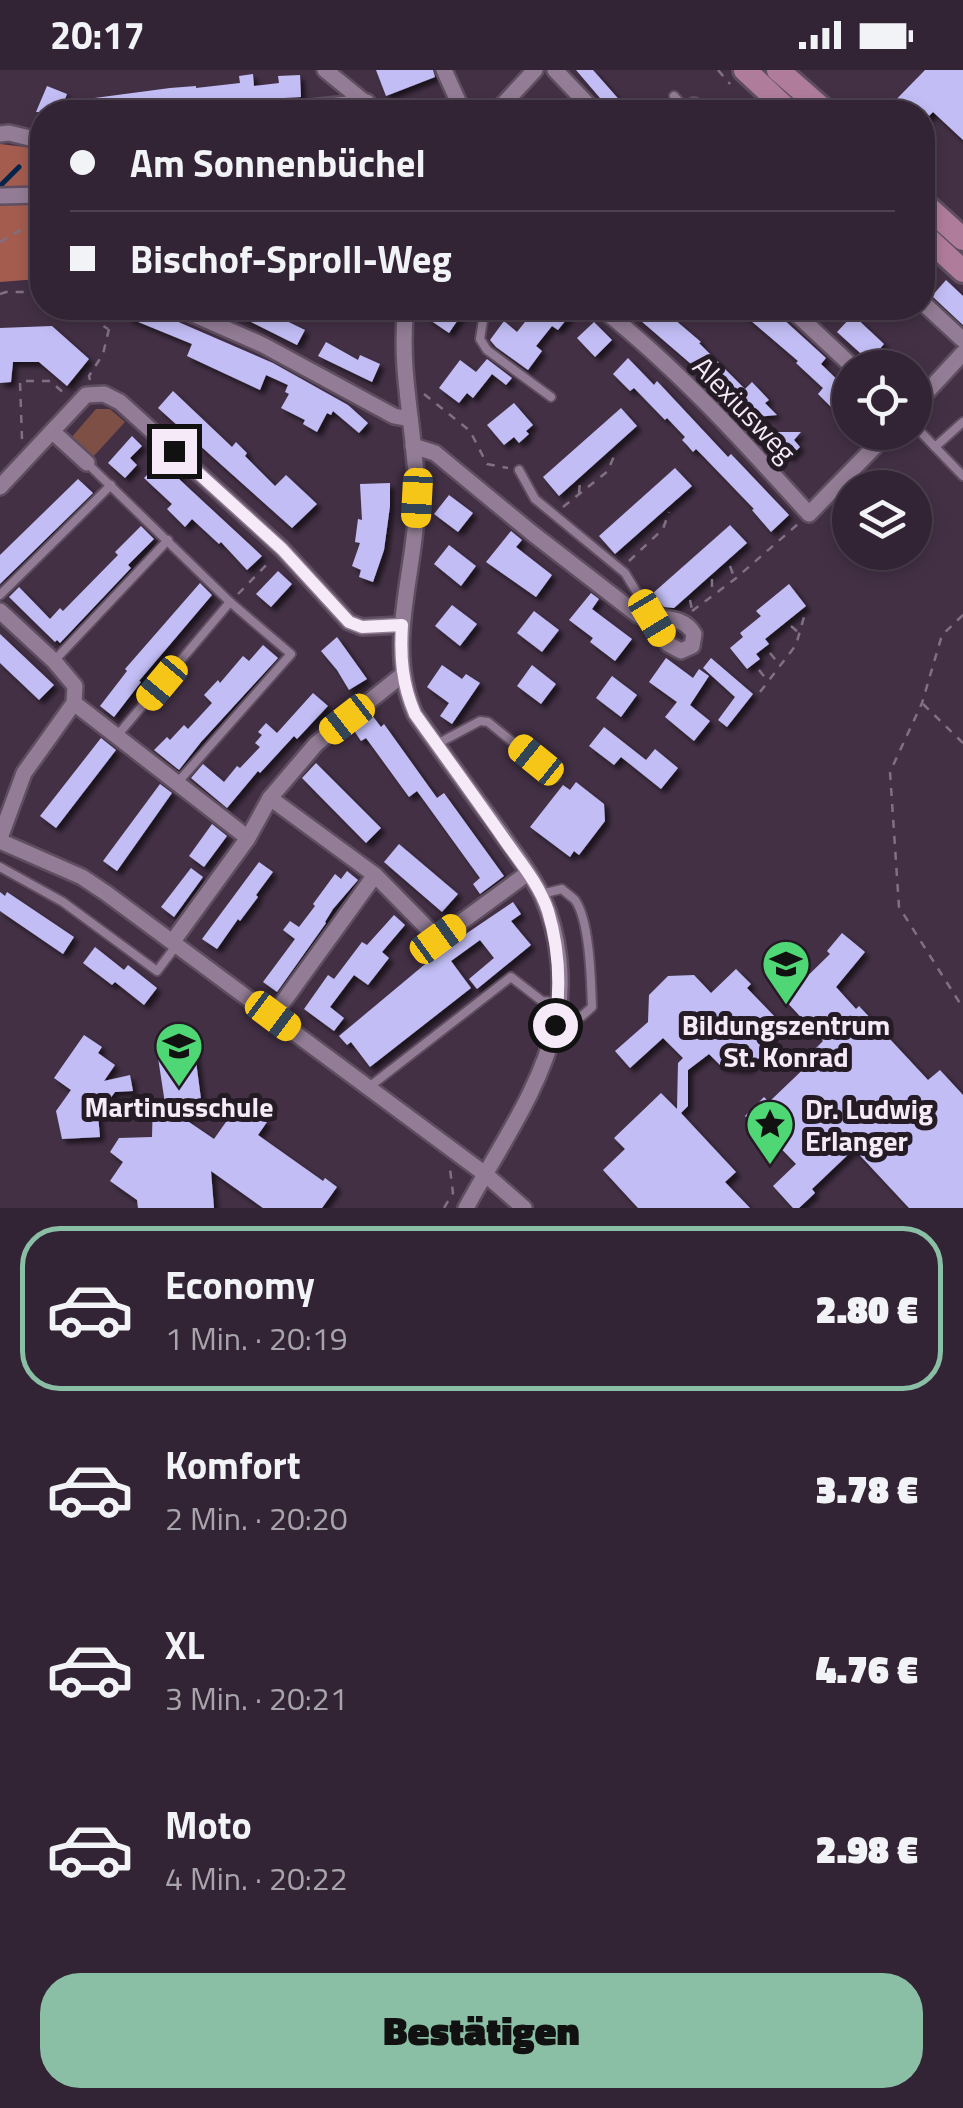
<!DOCTYPE html>
<html lang="de">
<meta charset="utf-8">
<style>
:root{--surface:#322434;--page:#3d3040;--text:#f1f3f6;--muted:#a8a4ac;--line:#4d414f;--accent:#8abfa5}
body{margin:0;font-family:"Titillium Web",sans-serif;background:var(--page);color:var(--text);height:100vh;display:flex;flex-direction:column;font-size:38px;white-space:nowrap}
*{box-sizing:border-box;margin:0}
p{font-size:32px;color:var(--muted)}
.icon{flex:none;width:55px;height:55px;fill:none;stroke:currentColor;stroke-width:2;stroke-linecap:round;stroke-linejoin:round}
.map{position:relative;height:1138px;overflow:hidden}
.drawer{display:flex;flex-direction:column;background:var(--surface);flex:1}
.drawer>*{flex:none}
.hud{position:absolute;left:30px;top:30px;width:905px;height:220px;border-radius:40px;box-shadow:0 5px 15px #0003,0 0 0 2px var(--line);display:grid;align-content:center;height:220px;padding:0 40px;background:var(--surface)}
.controls{position:absolute;left:832px;top:280px;display:grid;gap:20px}
.controls a{display:grid;place-items:center;width:100px;height:100px;border-radius:50%;background:var(--surface);box-shadow:0 5px 15px #0003,0 0 0 2px var(--line);font-size:50px}
.end{position:absolute;width:45px;height:45px;margin:-22px;border:12px solid #f6eaf8;background:#111;box-shadow:0 0 0 5px #111}
.from{border-radius:50%}
.car{position:absolute;width:30px;height:60px;margin:-30px -15px;border-radius:12px;box-shadow:0 0 8px 2px #0007;background:linear-gradient(#f5c518 24%,#345 0 40%,#f5c518 0 76%,#345 0 86%,#f5c518 0)}
.hud b{display:flex;align-items:center;gap:35px;height:95px;font-size:38px}
.hud b+b{border-top:2px solid var(--line)}
.hud i{width:25px;height:25px;background:var(--text)}
ul{padding:18px 0 0;list-style:none}
li{display:flex;align-items:center;gap:30px;height:165px;margin:0 20px 15px;padding:0 20px;border:5px solid transparent;border-radius:40px}
li div{flex:1}
li b{display:block;font-size:38px}
li em{font-style:normal;font-weight:800}
li.current{border-color:var(--accent)}
li>.icon{width:90px;height:90px;stroke-width:1.5}
.action{display:flex;gap:20px;margin-top:auto;padding:20px 40px}
.action a{flex:1;height:115px;border-radius:40px;background:var(--accent);color:#111;font-size:40px;font-weight:800;line-height:115px;text-align:center}
.status{display:flex;justify-content:space-between;align-items:center;height:70px;padding:0 50px;background:var(--surface);direction:ltr}
.status svg{height:28px;fill:currentColor}
.map>svg:first-child{display:block}
.green{fill:#7e4f45}
.forest{fill:#a45c4f}
.lines{fill:none;stroke-linecap:round;stroke-linejoin:round}
.stream{stroke:#032549;stroke-width:5}
.building{fill:#c2bef5;filter:url(#shadow)}
.lane-casing{stroke:#5e4e60;stroke-width:12}
.street-casing{stroke:#5e4e60;stroke-width:20}
.secondary-casing{stroke:#5e4e60;stroke-width:28}
.path{stroke:#817083;stroke-width:2.5;stroke-dasharray:8 8;stroke-linecap:butt}
.lane{stroke:#937d96;stroke-width:8}
.street{stroke:#937d96;stroke-width:15}
.secondary{stroke:#b07c9c;stroke-width:22}
.route{stroke:#f6eaf8;stroke-width:12}
.labels{text-anchor:middle;dominant-baseline:central;stroke-width:10;stroke-linejoin:round;paint-order:stroke}
.street-label{font-size:28px;fill:#f6eaf8;stroke:#241b25}
.poi-label{font-size:28px;font-weight:bold;fill:#f6eaf8;stroke:#241b25}
</style>
<div class="status"><b>20:17</b><svg viewBox="0 0 49 12"><path d="M0 12V9h3v3zM5 12V6h3v6zM10 12V3h3v9zM15 12V0h3v12zM26 1h20v11H26zM47 4h2v5h-2z"/></svg></div>
<div class="map">
<svg width="963" height="1138" viewBox="0 0 963 1138">
<defs>
<filter id="shadow"><feDropShadow dx="4.5" dy="4.5" stdDeviation="2.5" flood-color="#0009"/></filter>
</defs>
<rect width="100%" height="100%" fill="#433045"/>
<polygon class="green" points="96,339 110,339 125,352 92,388 70,369"/>
<polygon class="forest" points="0,74 42,79 42,207 38,209 0,212"/>
<g class="lines">
<polyline class="stream" points="0,116 19,97"/>
</g>
<g class="building">
<polygon points="376,0 433,0 435,7 386,26"/>
<polygon points="576,0 593,0 630,42 612,42"/>
<polygon points="925,0 963,0 963,70 933,42 922,53 922,42 884,42"/>
<polygon points="253,4 254,16 279,13 278,6 300,5 301,27 265,29 266,33 207,38 152,42 89,42 87,29 170,18 196,16 196,18 240,13 239,6"/>
<polygon points="47,16 67,24 60,42 36,42"/>
<polygon points="946,210 963,226 963,255 932,226"/>
<polygon points="131,238 146,238 273,293 348,335 368,353 359,363 333,341 331,345 327,343 317,362 303,354 305,350 281,338 289,324 285,322 288,315 266,305 260,320 187,286 192,274 126,247"/>
<polygon points="223,238 260,238 305,260 297,275"/>
<polygon points="434,238 466,238 449,263 427,248"/>
<polygon points="536,238 561,238 570,245 558,260 552,256 536,276 542,281 528,300 496,277 490,270 504,251 517,262"/>
<polygon points="626,238 661,238 701,272 699,273 745,319 752,312 769,330 765,333 777,345 744,348 718,320 716,322 696,302 698,300"/>
<polygon points="736,238 771,238 826,288 821,294 850,322 834,340 818,324 823,318 796,293 798,291"/>
<polygon points="853,245 884,274 869,291 837,262"/>
<polygon points="594,252 612,270 595,287 577,268"/>
<polygon points="52,256 89,289 67,316 39,292 13,292 11,312 0,313 0,258"/>
<polygon points="326,272 358,290 360,285 380,294 372,312 318,286"/>
<polygon points="628,288 654,315 657,311 728,387 731,384 789,445 771,462 752,440 754,439 703,386 696,379 693,382 687,375 682,370 685,367 667,348 665,350 634,318 630,321 613,304"/>
<polygon points="487,289 512,308 506,315 492,304 473,328 467,323 459,333 439,318 460,290 476,302"/>
<polygon points="173,321 232,377 236,372 247,383 245,386 275,416 286,405 317,434 292,458 158,338"/>
<polygon points="514,333 533,355 526,361 529,364 519,373 514,367 504,375 487,355"/>
<polygon points="621,338 637,356 559,426 543,407"/>
<polygon points="763,362 801,362 794,370 800,377 789,388"/>
<polygon points="132,366 142,376 130,388 137,395 125,408 108,393"/>
<polygon points="160,392 168,400 171,397 181,406 179,409 262,486 247,500 221,472 219,474 192,449 185,457 167,439 172,434 144,408"/>
<polygon points="675,398 692,416 615,484 599,466"/>
<polygon points="78,409 93,423 0,514 0,485"/>
<polygon points="390,413 390,436 384,480 373,512 359,507 361,500 352,496 360,473 355,472 358,449 362,450 360,414"/>
<polygon points="449,425 473,443 458,462 434,444"/>
<polygon points="730,455 747,473 674,538 664,537 652,524"/>
<polygon points="141,456 154,469 128,495 131,498 60,573 57,570 55,572 9,527 19,517 50,549 60,538 63,541 118,485 115,482"/>
<polygon points="511,461 522,470 516,477 552,505 536,527 486,492"/>
<polygon points="449,475 476,496 461,516 434,494"/>
<polygon points="278,501 292,514 271,537 256,524"/>
<polygon points="200,513 212,525 139,611 141,612 114,647 100,636 127,601 125,599"/>
<polygon points="789,514 806,536 765,569 769,574 756,584 760,589 747,599 730,578 743,567 740,563 761,546 756,541"/>
<polygon points="591,523 599,529 592,539 632,569 615,591 590,572 593,568 569,550"/>
<polygon points="452,535 477,554 460,576 435,556"/>
<polygon points="534,541 559,560 542,582 517,563"/>
<polygon points="0,564 54,615 39,630 0,593"/>
<polygon points="337,567 367,609 349,620 337,600 321,581"/>
<polygon points="263,575 278,588 201,672 179,700 154,680 167,667 170,670 184,655 188,659 212,633 204,625 218,610 220,613 243,586 249,591"/>
<polygon points="666,588 693,608 699,599 709,606 690,635 710,651 694,671 665,647 677,632 649,612"/>
<polygon points="711,588 753,624 727,657 718,650 735,627 703,598"/>
<polygon points="442,595 462,609 466,604 480,613 452,654 440,646 449,633 427,617"/>
<polygon points="532,595 556,614 541,634 517,616"/>
<polygon points="612,606 637,625 621,647 596,628"/>
<polygon points="313,623 328,636 297,669 294,666 260,703 258,701 227,738 191,708 203,694 224,712 237,696 240,698 260,677 255,673 262,665 258,662 266,653 277,663"/>
<polygon points="372,645 381,657 384,654 437,728 444,723 504,806 480,824 473,814 480,808 417,721 409,727 366,668 361,671 353,659"/>
<polygon points="604,657 646,690 655,679 678,698 661,719 621,687 614,695 589,676"/>
<polygon points="101,668 116,680 56,758 40,746"/>
<polygon points="316,693 381,758 366,773 302,708"/>
<polygon points="576,712 604,734 605,751 579,785 574,781 570,787 530,757 563,715 570,720"/>
<polygon points="160,714 172,723 117,801 103,791"/>
<polygon points="212,754 227,766 204,797 189,786"/>
<polygon points="399,774 458,824 442,842 384,792"/>
<polygon points="259,792 273,802 256,825 258,827 240,851 238,849 217,879 202,869"/>
<polygon points="191,798 203,807 174,847 161,837"/>
<polygon points="347,801 358,810 333,839 325,852 326,853 277,922 263,912 295,869 283,860 290,851 299,857 315,836 313,834 335,804 341,809"/>
<polygon points="0,822 5,826 7,822 74,867 63,884 0,841"/>
<polygon points="513,832 521,844 511,851 531,875 477,919 469,909 494,888 480,870 451,891 471,918 370,997 351,972 347,975 339,966 442,880"/>
<polygon points="394,845 405,855 382,882 389,888 368,915 354,905 330,937 344,948 334,961 304,939 328,905 334,909 362,872 367,875"/>
<polygon points="842,863 865,882 836,917 856,939 859,936 928,1010 940,1000 963,1025 963,1138 909,1138 854,1079 812,1119 815,1123 799,1138 793,1138 773,1116 796,1094 767,1064 764,1066 745,1046 764,1027 769,1032 815,988 811,983 823,971 784,929 830,884 827,881"/>
<polygon points="95,877 124,900 128,895 157,918 144,935 115,912 112,915 83,893"/>
<polygon points="736,899 751,914 747,918 775,947 768,953 768,979 748,999 722,997 709,984 688,1000 688,1036 681,1043 736,1102 725,1112 750,1138 638,1138 603,1100 625,1079 614,1068 661,1023 677,1039 678,993 683,988 663,968 630,998 615,981 648,952 649,925 668,906 694,905 711,923"/>
<polygon points="84,965 102,977 98,983 115,995 104,1011 130,1005 133,1021 115,1022 98,1045 100,1067 62,1069 56,1041 71,1020 54,1008"/>
<polygon points="173,968 174,975 194,976 201,1029 186,1050 214,1069 240,1032 267,1052 258,1065 323,1111 325,1108 337,1117 322,1138 263,1138 211,1101 214,1138 138,1138 137,1130 110,1111 123,1092 110,1082 119,1068 152,1067 153,1030 166,1040 157,981 165,969"/>
</g>
<g class="lines">
<g class="lane-casing">
<g id="lane">
<polyline points="674,26 688,42"/>
<polyline points="485,238 480,269 487,280 551,327"/>
<polyline points="915,356 935,377 963,352"/>
<polyline points="935,377 963,406"/>
<polyline points="87,393 230,532 291,584 178,712"/>
<polyline points="519,400 535,429 625,503 650,544"/>
<polyline points="0,525 111,415"/>
<polyline points="54,591 168,470"/>
<polyline points="116,667 230,532"/>
<polyline points="437,674 480,651 488,652 556,707"/>
<polyline points="0,797 63,832 157,901 176,876"/>
<path d="M541 824 562 819C566 823 571 826 575 830 590 851 591 911 592 937L582 946 557 945"/>
<polyline points="369,1017 511,907 542,931 558,932"/>
</g>
</g>
<g class="street-casing">
<g id="street">
<polyline points="325,0 377,42"/>
<polyline points="444,0 463,42"/>
<polyline points="555,0 595,42"/>
<polyline points="272,42 367,32"/>
<polyline points="496,42 535,0"/>
<polyline points="687,42 694,36 701,42"/>
<polyline points="0,64 9,63 42,71"/>
<polyline points="0,126 42,125"/>
<polyline points="922,232 963,270"/>
<polyline points="179,238 263,275 394,346 410,349"/>
<path d="M406 238C398 302 417 366 417 431 416 503 384 575 415 644 443 684 472 723 500 762 514 783 531 803 542 826 559 863 565 913 556 953 541 1019 498 1079 466 1138"/>
<polyline points="502,238 506,240 516,238"/>
<path d="M601 238C678 299 743 371 809 444L889 362"/>
<polyline points="790,238 854,298"/>
<polyline points="915,335 963,283"/>
<polyline points="53,362 87,393"/>
<path d="M413 376 435 383 532 463 638 545 652 547 668 574 681 581 692 576 694 564C685 548 669 549 652 547"/>
<polyline points="0,417 86,325 104,324 120,332 282,479 349,552 362,557 402,555"/>
<polyline points="0,541 54,591 75,616 74,633 24,703 0,768"/>
<polyline points="74,633 248,768"/>
<polyline points="270,728 375,805 438,869 528,803"/>
<polyline points="0,771 82,807 106,823 485,1104 524,1138"/>
<polyline points="173,871 248,768 270,728 316,674 402,605"/>
<polyline points="273,946 375,805"/>
</g>
</g>
<g class="secondary-casing">
<g id="secondary">
<polyline points="745,0 790,42"/>
<polyline points="778,0 826,42"/>
<polyline points="922,132 963,169"/>
<polyline points="922,163 963,201"/>
</g>
</g>
<g class="path">
<polyline points="718,0 730,14"/>
<polyline points="747,29 760,42"/>
<polyline points="0,172 36,151 42,141"/>
<polyline points="0,224 6,222 42,222"/>
<polyline points="77,238 108,259"/>
<polyline points="90,310 89,306 103,284 114,238"/>
<polyline points="424,324 470,361 487,394 508,398"/>
<polyline points="22,369 20,311 50,311 65,324"/>
<polyline points="579,423 580,412"/>
<polyline points="563,437 608,401 616,381"/>
<polyline points="629,491 663,459 669,442"/>
<polyline points="730,496 734,507"/>
<polyline points="712,509 712,524"/>
<polyline points="238,524 271,490"/>
<polyline points="690,530 692,540"/>
<polyline points="692,541 735,509 798,454"/>
<polyline points="963,545 942,565 922,633 890,702 899,837 963,938"/>
<polyline points="791,556 798,562"/>
<polyline points="770,583 779,594"/>
<polyline points="759,600 767,610"/>
<polyline points="760,622 796,575 806,540"/>
<polyline points="923,634 963,673"/>
<polyline points="444,1138 453,1123 450,1099"/>
</g>
<use href="#lane" class="lane"/>
<use href="#street" class="street"/>
<use href="#secondary" class="secondary"/>
</g>
<g class="lines">
<path class="route" d="M174 381 282 479 349 552 362 557 402 555C400 587 402 614 415 644 445 686 475 727 504 769 520 792 539 814 548 841 559 878 561 916 555 955"/>
</g>
<defs>
<g id="school-pin" transform="scale(2.5)"><path d="M0 17L-7.5 6A9.5 9.5 0 1 1 7.5 6Z" fill="#4fd675" stroke="#241b25"/><path d="M0-5L7-2L0 1L-7-2ZM-4 1L0 2.5L4 1V4Q0 6-4 4Z" fill="#111"/></g>
<g id="sight-pin" transform="scale(2.5)"><path d="M0 17L-7.5 6A9.5 9.5 0 1 1 7.5 6Z" fill="#4fd675" stroke="#241b25"/><path d="M0-6L1.8-2.2L6-1.7L2.9 1.2L3.7 5.4L0 3.3L-3.7 5.4L-2.9 1.2L-6-1.7L-1.8-2.2Z" fill="#111"/></g>
</defs>
<g fill-rule="evenodd">
<use href="#school-pin" x="786" y="894"/>
<use href="#school-pin" x="179" y="976"/>
<use href="#sight-pin" x="770" y="1054"/>
</g>
<g class="labels">
<g class="street-label">
<text transform="translate(745 339) rotate(46)">Alexiusweg</text>
</g>
<g class="poi-label">
<text x="786" y="954">Bildungszentrum<tspan x="786" dy="32">St. Konrad</tspan></text>
<text x="179" y="1036">Martinusschule</text>
<text x="805" y="1038" text-anchor="start">Dr. Ludwig<tspan x="805" dy="32">Erlanger</tspan></text>
</g>
</g>
</svg>
<div class="controls">
<a><svg class="icon" aria-label="locate" viewBox="0 0 24 24"><circle cx="12" cy="12" r="6"/><path d="M12 2v4M12 18v4M2 12h4M18 12h4"/></svg></a>
<a><svg class="icon" aria-label="layers" viewBox="0 0 24 24"><path d="M12 4l9 5-9 5-9-5zM3 14l9 5 9-5"/></svg></a>
</div>
<i class="end from" style="left:555px;top:955px"></i>
<i class="end" style="left:174px;top:381px"></i>
<i class="car" style="left:417px;top:428px;rotate:183deg"></i>
<i class="car" style="left:652px;top:548px;rotate:149deg"></i>
<i class="car" style="left:162px;top:613px;rotate:220deg"></i>
<i class="car" style="left:347px;top:649px;rotate:232deg"></i>
<i class="car" style="left:536px;top:690px;rotate:309deg"></i>
<i class="car" style="left:438px;top:869px;rotate:54deg"></i>
<i class="car" style="left:273px;top:946px;rotate:127deg"></i>
<div class="hud">
<b><i class="from"></i>Am Sonnenbüchel</b>
<b><i></i>Bischof-Sproll-Weg</b>
</div>
</div>
<section class="drawer">
<ul>
<li class="current"><svg class="icon" aria-label="car" viewBox="0 0 24 24"><path d="M5 17H2v-5l4-1 3-4h7l3 4 3 1v5h-3M9 17h6M6 11h13"/><circle cx="7" cy="17" r="2"/><circle cx="17" cy="17" r="2"/></svg><div><b>Economy</b><p>1 Min. · 20:19</p></div><em>2.80 €</em></li>
<li><svg class="icon" aria-label="car" viewBox="0 0 24 24"><path d="M5 17H2v-5l4-1 3-4h7l3 4 3 1v5h-3M9 17h6M6 11h13"/><circle cx="7" cy="17" r="2"/><circle cx="17" cy="17" r="2"/></svg><div><b>Komfort</b><p>2 Min. · 20:20</p></div><em>3.78 €</em></li>
<li><svg class="icon" aria-label="car" viewBox="0 0 24 24"><path d="M5 17H2v-5l4-1 3-4h7l3 4 3 1v5h-3M9 17h6M6 11h13"/><circle cx="7" cy="17" r="2"/><circle cx="17" cy="17" r="2"/></svg><div><b>XL</b><p>3 Min. · 20:21</p></div><em>4.76 €</em></li>
<li><svg class="icon" aria-label="car" viewBox="0 0 24 24"><path d="M5 17H2v-5l4-1 3-4h7l3 4 3 1v5h-3M9 17h6M6 11h13"/><circle cx="7" cy="17" r="2"/><circle cx="17" cy="17" r="2"/></svg><div><b>Moto</b><p>4 Min. · 20:22</p></div><em>2.98 €</em></li>
</ul>
<div class="action"><a>Bestätigen</a></div>
</section>
